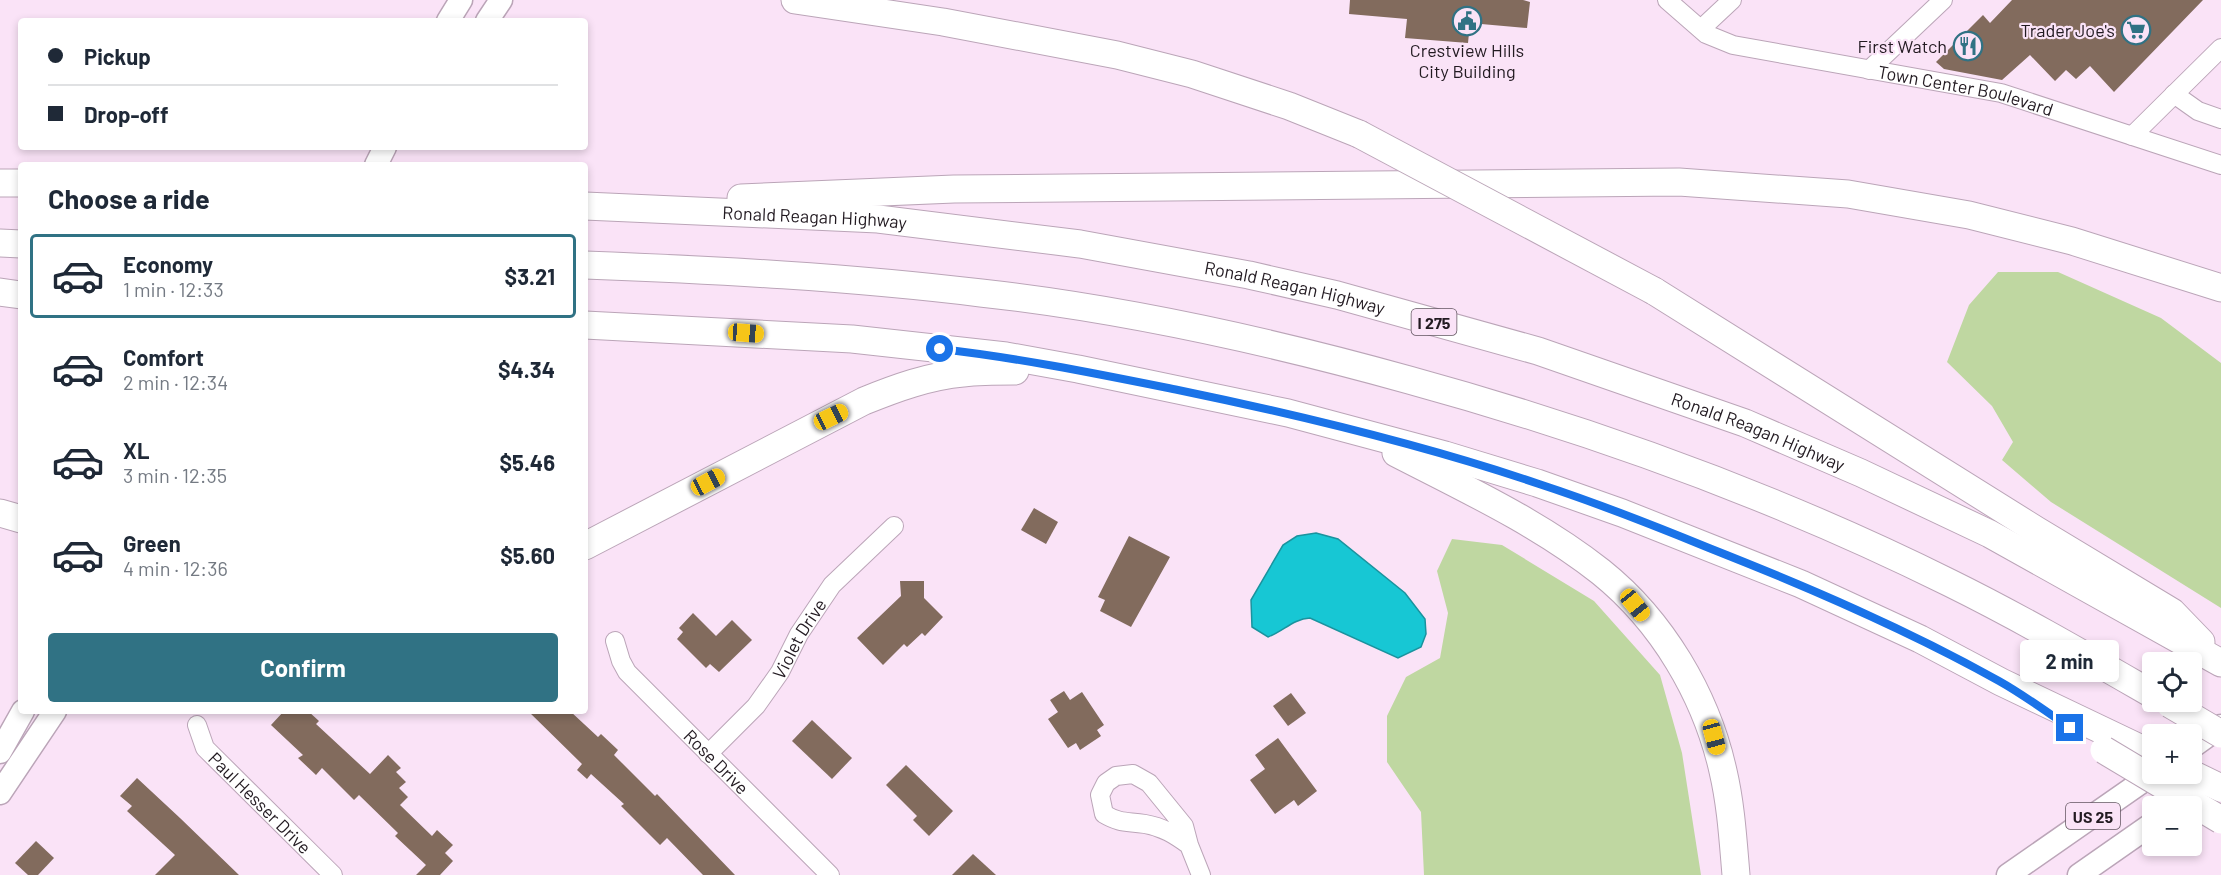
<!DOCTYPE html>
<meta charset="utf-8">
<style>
:root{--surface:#fff;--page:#f2f2f3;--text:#1f2937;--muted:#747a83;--line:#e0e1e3;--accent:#307284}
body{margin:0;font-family:Barlow,sans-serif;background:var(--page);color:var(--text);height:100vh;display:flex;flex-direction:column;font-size:22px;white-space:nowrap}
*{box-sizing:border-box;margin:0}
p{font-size:20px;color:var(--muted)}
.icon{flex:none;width:33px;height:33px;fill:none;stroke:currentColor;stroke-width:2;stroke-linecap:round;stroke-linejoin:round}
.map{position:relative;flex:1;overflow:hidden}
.details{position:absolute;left:18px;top:162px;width:570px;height:552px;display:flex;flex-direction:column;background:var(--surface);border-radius:6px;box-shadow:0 3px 9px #0003}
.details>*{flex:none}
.guide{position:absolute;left:18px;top:18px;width:570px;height:132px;border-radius:6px;box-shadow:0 3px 9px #0003;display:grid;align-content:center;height:132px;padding:0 30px;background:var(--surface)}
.tools{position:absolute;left:2142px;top:652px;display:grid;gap:12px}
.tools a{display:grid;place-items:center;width:60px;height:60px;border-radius:6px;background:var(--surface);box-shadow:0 3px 9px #0003;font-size:30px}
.end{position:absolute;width:27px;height:27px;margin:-14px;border:8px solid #1a73e8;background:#fff;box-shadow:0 0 0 3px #fff}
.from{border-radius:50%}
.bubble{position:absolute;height:42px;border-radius:6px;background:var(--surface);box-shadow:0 3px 9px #0003;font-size:20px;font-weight:700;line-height:42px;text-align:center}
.car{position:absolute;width:18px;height:36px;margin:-18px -9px;border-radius:8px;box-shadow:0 0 4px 2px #0007;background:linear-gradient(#f5c518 24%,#345 0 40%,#f5c518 0 76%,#345 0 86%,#f5c518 0)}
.guide b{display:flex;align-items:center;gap:21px;height:57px;font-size:22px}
.guide b+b{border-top:2px solid var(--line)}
.guide i{width:15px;height:15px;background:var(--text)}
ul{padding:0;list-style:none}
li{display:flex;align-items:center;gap:18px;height:84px;margin:0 12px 9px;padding:0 18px;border:3px solid transparent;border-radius:6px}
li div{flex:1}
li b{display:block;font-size:22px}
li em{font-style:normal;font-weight:700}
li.active{border-color:var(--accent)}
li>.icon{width:54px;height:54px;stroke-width:1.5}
h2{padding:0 30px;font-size:27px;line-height:72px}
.button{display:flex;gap:12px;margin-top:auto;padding:12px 30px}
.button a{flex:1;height:69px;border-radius:6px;background:var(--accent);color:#fff;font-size:24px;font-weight:700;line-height:69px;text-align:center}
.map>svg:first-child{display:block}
.green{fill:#bfd7a1}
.water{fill:#17c7d4;stroke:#1a939e;stroke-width:1.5}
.building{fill:#826b5d}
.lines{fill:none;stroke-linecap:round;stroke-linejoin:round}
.minor-casing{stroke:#bba5b8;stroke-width:20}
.major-casing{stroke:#bba5b8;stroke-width:25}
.highway-casing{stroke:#bba5b8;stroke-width:29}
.minor{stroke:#fff;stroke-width:18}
.major{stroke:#fff;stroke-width:22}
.highway{stroke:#fff;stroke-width:27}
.highway-bridge-casing{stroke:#bba5b8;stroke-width:29;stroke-linecap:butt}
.highway-bridge{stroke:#fff;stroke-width:27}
.route{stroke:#1a73e8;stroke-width:8}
.labels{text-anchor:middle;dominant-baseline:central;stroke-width:4.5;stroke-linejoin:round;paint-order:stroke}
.shield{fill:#fae3f7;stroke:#635661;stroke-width:1.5}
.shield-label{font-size:16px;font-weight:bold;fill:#221a21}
.poi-label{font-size:18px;fill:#221a21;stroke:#fae3f7;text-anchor:end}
.street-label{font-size:18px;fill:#221a21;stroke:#fae3f7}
</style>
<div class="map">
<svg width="2221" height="875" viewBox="0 0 2221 875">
<rect width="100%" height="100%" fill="#fae3f7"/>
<g class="green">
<polygon points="1998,272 2058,272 2161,318 2221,363 2221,608 2051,502 2002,460 2013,442 1992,406 1947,362 1969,305"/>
<polygon points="1452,539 1502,545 1594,601 1660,675 1682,753 1701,875 1424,875 1421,812 1387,762 1387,716 1406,677 1440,658 1448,613 1437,571"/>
</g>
<path class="water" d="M1316 533 1338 539 1405 593 1425 619 1426 634 1421 647 1398 658 1310 618C1293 619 1284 631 1268 637L1252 627 1251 600 1283 545 1297 536Z"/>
<g class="building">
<polygon points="1350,0 1523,0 1530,2 1527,28 1470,23 1468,43 1405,38 1407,19 1349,14"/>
<polygon points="2012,0 2203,0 2114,92 2090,66 2076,79 2066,70 2055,81 2030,55 2002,80 1944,69 1936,62 1983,15 1990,23"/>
<polygon points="1034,508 1058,522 1046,544 1021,530"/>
<polygon points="1129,536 1170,557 1131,627 1100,611 1105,600 1098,597"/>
<polygon points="900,581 924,581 924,598 943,617 925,636 922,633 907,647 904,644 883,665 857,638 901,596"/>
<polygon points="693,613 716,636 732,620 752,640 719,672 710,664 706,668 677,639 683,632 679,628"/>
<polygon points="1064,691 1070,700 1082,692 1104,725 1097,730 1101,736 1080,750 1076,743 1068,748 1048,719 1058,712 1050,700"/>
<polygon points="1291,693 1306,713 1288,726 1273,706"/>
<polygon points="284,711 308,711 319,721 316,724 370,774 388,755 401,768 396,772 406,782 399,788 408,797 400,805 432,836 437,830 453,845 445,853 453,861 440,875 416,875 426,865 395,836 398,833 359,795 354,800 322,768 316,775 298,758 303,755 271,725"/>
<polygon points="528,711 570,711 598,737 601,734 618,750 614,755 655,796 657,794 735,875 703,875 667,838 660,845 621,806 624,804 591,774 587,779 577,770 582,764"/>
<polygon points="812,720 852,758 832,779 792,741"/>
<polygon points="1278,738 1317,791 1298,806 1294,800 1275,814 1250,780 1265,769 1255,755"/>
<polygon points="906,765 953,811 929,836 913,820 917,816 886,785"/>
<polygon points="137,778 180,818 239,875 155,875 175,855 127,811 132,806 120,796"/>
<polygon points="36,841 54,858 38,875 28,875 15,863"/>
<polygon points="973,854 996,875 952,875"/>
</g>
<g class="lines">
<g class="minor-casing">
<g id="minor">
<path id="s1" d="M1667 0 1706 34 1733 45 2001 93 2221 165"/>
<polyline points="1701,29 1732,0"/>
<polyline points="1869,70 1943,0"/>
<polyline points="2174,94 2198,111 2221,119"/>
<polyline points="2132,136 2221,48"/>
<path id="s2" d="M615 641 621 661 627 672 830 875"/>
<path id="s3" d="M197 725 205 748 333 875"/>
<path id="s4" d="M708 754 756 706 780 672 799 634 832 585 894 526"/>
<path d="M1189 845C1175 835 1163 827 1145 824 1127 821 1121 824 1104 814L1100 795 1106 783 1116 776 1133 774 1149 783 1184 826 1189 845 1201 875"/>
</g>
</g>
<g class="major-casing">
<g id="major">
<polyline points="448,21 461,0"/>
<polyline points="487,21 501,0"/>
<polyline points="376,165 385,147"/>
<polyline points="2192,747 2221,726"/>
<polyline points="0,752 23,711"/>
<polyline points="0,793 55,711"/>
<polyline points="2008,875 2153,774"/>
<polyline points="2079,875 2152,824"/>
</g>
</g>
<g class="highway-casing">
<g id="highway">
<polyline points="795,0 943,22 1117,55 1192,74 1289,106 1359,134"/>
<polyline points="0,183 21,183"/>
<polyline points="741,198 954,189 1679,182 1848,194 1969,215 2072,241 2221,288"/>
<path id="s5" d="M585 206 878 219 1080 244 1249 275 1337 295 1538 351 1745 423 1861 473 1990 534 2221 663"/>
<polyline points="0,243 21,244"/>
<path d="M585 265C717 270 849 277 981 293 1125 309 1269 341 1409 380 1595 431 1777 497 1950 583 2019 617 2086 656 2152 694"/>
<polyline points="1654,291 2036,530 2172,612 2201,642"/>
<polyline points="0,292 21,295"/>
<polyline points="585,325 852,339 1006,356 1078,369 1288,413 1445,455 1537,483 1622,513 1801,584 1920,639 2001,682 2152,754"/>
<path d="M1396 453C1466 489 1539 523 1601 572 1662 621 1706 695 1723 771 1731 805 1733 840 1736 875"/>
<polyline points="0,513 21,519"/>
<path d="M585 546 864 401C896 388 929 376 963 373 980 371 998 371 1015 371"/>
</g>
</g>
<use href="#minor" class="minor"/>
<use href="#major" class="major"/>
<use href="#highway" class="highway"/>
<g class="highway-bridge-casing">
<g id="highway-bridge">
<polyline points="1359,134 1654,291"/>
<polyline points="2170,704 2221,734"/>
<polyline points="2104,750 2221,820"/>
<polyline points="2192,774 2221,788"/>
</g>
</g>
<use href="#highway-bridge" class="highway-bridge"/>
</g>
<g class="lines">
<path class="route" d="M940 349C1020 358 1098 374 1178 390 1299 415 1421 444 1539 484 1597 503 1653 525 1709 548 1808 587 1906 629 1999 681 2024 695 2047 712 2070 728"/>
</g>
<defs>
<g id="civic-ring" transform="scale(1.5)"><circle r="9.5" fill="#fae3f7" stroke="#307284" stroke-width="1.5"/><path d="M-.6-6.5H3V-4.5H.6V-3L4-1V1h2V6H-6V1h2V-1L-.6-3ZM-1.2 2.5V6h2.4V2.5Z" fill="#307284"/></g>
<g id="supermarket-ring" transform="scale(1.5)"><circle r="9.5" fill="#fae3f7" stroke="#307284" stroke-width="1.5"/><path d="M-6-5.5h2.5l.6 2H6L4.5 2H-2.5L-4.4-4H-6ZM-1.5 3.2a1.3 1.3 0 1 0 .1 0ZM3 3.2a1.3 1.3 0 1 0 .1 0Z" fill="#307284"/></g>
<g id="restaurant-ring" transform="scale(1.5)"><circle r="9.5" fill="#fae3f7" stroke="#307284" stroke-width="1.5"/><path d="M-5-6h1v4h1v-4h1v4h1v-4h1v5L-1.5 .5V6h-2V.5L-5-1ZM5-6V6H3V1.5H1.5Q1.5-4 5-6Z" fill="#307284"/></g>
</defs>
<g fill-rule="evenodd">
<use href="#civic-ring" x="1467" y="21"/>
<use href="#supermarket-ring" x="2136" y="30"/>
<use href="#restaurant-ring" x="1968" y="46"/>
</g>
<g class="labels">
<g class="shield">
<rect x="1411.5" y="309" width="45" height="26" rx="4.5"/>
<rect x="2066" y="803" width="54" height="26" rx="4.5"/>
</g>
<g class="shield-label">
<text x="1434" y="322">I 275</text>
<text x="2093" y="816">US 25</text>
</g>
<g class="poi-label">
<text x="2115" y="30">Trader Joe's</text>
<text x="1947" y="46">First Watch</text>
<text x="1467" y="50" text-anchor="middle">Crestview Hills<tspan x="1467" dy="21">City Building</tspan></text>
</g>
<g class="street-label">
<text stroke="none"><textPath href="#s1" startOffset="318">Town Center Boulevard</textPath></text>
<text stroke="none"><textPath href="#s5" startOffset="230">Ronald Reagan Highway</textPath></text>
<text stroke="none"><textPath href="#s5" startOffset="716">Ronald Reagan Highway</textPath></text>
<text stroke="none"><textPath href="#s5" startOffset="1202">Ronald Reagan Highway</textPath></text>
<text stroke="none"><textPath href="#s4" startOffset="148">Violet Drive</textPath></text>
<text stroke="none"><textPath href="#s2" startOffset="160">Rose Drive</textPath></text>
<text stroke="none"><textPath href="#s3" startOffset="102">Paul Hesser Drive</textPath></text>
</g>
</g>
</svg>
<div class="tools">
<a><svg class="icon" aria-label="locate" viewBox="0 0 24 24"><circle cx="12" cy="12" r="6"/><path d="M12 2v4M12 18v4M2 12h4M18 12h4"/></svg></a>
<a>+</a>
<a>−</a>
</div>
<i class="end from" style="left:940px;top:349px"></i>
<i class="end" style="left:2070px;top:728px"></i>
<div class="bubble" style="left:2020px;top:640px;width:99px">2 min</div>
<i class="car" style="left:746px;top:333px;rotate:94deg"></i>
<i class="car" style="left:831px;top:417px;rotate:64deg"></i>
<i class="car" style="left:708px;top:482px;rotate:62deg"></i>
<i class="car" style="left:1635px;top:605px;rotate:141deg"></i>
<i class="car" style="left:1714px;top:737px;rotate:165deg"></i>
<div class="guide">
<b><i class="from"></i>Pickup</b>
<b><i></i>Drop-off</b>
</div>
<section class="details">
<h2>Choose a ride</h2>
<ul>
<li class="active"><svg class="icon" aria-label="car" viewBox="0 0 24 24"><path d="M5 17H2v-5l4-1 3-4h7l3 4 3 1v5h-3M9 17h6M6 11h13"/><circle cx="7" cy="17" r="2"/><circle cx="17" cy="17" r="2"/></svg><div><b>Economy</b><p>1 min · 12:33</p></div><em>$3.21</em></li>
<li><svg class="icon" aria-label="car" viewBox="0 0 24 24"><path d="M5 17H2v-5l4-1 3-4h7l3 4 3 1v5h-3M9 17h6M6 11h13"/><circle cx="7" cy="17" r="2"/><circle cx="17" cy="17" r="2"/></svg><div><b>Comfort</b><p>2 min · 12:34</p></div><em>$4.34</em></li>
<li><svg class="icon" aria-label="car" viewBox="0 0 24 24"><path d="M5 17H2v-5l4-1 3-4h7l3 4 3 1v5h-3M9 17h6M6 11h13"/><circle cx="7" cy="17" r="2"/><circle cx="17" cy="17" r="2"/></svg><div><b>XL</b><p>3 min · 12:35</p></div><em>$5.46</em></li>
<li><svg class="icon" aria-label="car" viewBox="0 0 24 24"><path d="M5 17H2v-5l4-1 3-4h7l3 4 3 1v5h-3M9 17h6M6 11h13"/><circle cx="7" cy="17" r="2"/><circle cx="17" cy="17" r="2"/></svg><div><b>Green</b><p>4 min · 12:36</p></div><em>$5.60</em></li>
</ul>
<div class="button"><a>Confirm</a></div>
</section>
</div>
